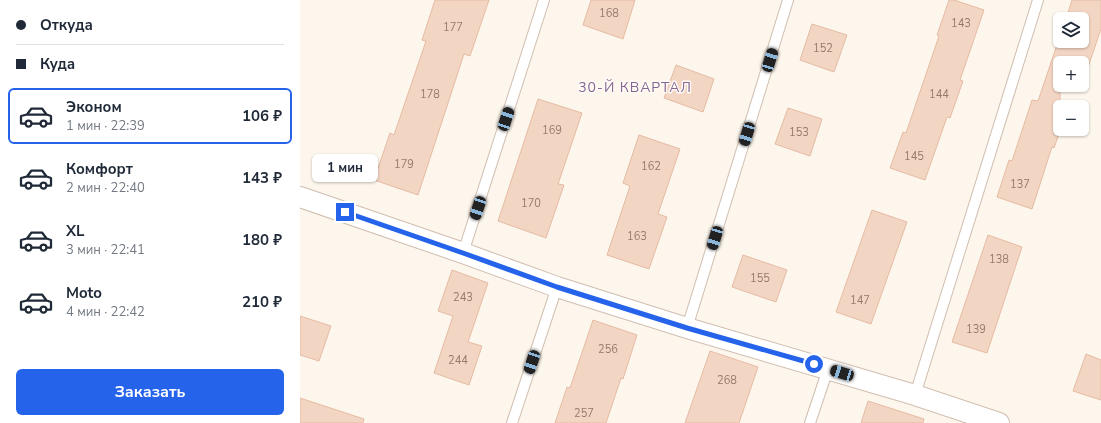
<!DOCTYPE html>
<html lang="ru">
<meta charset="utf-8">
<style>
:root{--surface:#fff;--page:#f6f6f7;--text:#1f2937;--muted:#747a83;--line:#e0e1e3;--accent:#2563eb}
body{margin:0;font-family:"Nunito Sans",sans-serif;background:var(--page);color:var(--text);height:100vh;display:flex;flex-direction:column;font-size:15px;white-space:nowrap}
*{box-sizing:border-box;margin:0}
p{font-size:13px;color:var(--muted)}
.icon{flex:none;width:22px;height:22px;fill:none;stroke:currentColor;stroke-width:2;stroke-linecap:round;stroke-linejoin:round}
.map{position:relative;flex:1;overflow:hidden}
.drawer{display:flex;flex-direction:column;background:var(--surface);width:300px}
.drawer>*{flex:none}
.banner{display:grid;align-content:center;height:88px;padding:0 16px;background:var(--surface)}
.fabs{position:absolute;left:753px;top:12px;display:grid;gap:8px}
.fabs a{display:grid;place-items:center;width:36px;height:36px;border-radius:6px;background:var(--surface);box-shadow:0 1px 3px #0004;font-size:20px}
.end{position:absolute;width:18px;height:18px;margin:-9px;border:5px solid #2563eb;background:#fff;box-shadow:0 0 0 2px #fff}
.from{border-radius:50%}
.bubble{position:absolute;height:28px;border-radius:6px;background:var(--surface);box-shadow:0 1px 3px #0004;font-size:13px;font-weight:700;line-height:28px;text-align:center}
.car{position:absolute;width:12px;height:24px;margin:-12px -6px;border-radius:5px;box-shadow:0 0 3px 1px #0007;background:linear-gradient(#222 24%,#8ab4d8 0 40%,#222 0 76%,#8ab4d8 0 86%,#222 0)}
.banner b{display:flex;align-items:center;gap:14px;height:38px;font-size:15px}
.banner b+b{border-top:1px solid var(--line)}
.banner i{width:10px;height:10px;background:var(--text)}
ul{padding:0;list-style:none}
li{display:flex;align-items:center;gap:12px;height:56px;margin:0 8px 6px;padding:0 8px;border:2px solid transparent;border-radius:6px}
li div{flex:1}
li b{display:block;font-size:15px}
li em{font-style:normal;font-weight:700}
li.active{border-color:var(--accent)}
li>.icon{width:36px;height:36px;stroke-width:1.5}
.button{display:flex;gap:8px;margin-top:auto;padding:8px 16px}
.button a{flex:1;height:46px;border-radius:6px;background:var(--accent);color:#fff;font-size:16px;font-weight:700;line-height:46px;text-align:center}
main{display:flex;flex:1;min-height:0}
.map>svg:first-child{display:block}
.building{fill:#f3d5c3;stroke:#e6bba3}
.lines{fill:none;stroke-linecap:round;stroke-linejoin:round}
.service-casing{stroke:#d1beb0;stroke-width:12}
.minor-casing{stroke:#d1beb0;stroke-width:22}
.service{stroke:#fff;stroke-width:10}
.minor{stroke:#fff;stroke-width:20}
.route{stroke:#2563eb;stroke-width:5}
.labels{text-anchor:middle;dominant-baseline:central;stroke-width:3;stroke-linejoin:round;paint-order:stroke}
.number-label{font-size:11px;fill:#987a6a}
.neighbourhood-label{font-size:14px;letter-spacing:1px;fill:#846695;stroke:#fffaf3}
</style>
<main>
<section class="drawer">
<div class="banner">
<b><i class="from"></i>Откуда</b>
<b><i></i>Куда</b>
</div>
<ul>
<li class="active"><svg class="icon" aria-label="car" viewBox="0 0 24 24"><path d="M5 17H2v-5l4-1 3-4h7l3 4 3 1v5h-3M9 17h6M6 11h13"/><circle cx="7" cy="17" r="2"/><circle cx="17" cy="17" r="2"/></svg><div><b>Эконом</b><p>1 мин · 22:39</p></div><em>106 ₽</em></li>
<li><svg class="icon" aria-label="car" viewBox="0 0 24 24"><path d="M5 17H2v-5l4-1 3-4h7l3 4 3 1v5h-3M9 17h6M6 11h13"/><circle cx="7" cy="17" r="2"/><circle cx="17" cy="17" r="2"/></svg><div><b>Комфорт</b><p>2 мин · 22:40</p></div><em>143 ₽</em></li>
<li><svg class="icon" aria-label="car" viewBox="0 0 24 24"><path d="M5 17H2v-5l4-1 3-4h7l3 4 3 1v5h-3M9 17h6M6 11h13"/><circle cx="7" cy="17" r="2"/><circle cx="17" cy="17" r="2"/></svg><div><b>XL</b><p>3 мин · 22:41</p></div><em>180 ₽</em></li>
<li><svg class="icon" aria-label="car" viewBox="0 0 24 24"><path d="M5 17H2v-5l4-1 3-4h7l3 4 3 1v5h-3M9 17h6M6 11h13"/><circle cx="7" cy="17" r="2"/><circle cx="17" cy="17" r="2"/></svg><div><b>Moto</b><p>4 мин · 22:42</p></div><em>210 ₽</em></li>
</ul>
<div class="button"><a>Заказать</a></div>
</section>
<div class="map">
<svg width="801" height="423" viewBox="0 0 801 423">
<rect width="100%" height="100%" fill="#fdf6ec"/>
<g class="building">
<polygon points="135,0 189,0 170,56 164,54 118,195 74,180 90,133 94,135 126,41 122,40"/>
<polygon points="291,0 335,0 323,39 283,25"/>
<polygon points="649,0 654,0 684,10 660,80 663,81 650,118 647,117 625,180 590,168 603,132 606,133 639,36 637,35"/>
<polygon points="772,0 801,0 801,29 784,79 782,78 782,63 760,63 760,131 754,148 752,147 732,209 697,197 709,160 712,161 732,100 738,101 760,36 760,41 782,41 782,19 766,19"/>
<polygon points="512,24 547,35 534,72 500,60"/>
<polygon points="376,65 414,79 403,112 364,98"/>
<polygon points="238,99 282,113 258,184 264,185 246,238 198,221"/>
<polygon points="488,108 522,119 510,156 475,144"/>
<polygon points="339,135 380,149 358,214 367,217 349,269 307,255 330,186 323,183"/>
<polygon points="572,210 607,222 571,324 536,312"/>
<polygon points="688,235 722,247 687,353 652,342"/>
<polygon points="443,255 487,270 476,302 432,287"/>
<polygon points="152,270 188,283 168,342 182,346 169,385 134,373 153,316 138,311"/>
<polygon points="0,316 31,326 19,361 0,355"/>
<polygon points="293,320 337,335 323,379 321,378 306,423 255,423 267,387 270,388"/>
<polygon points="410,351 458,367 439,423 385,423"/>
<polygon points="786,354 801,360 801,400 773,391"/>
<polygon points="0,398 64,419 63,423 0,423"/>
<polygon points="568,401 624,419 623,423 561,423"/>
</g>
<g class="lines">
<g class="service-casing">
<g id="service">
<polyline points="163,253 244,0"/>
<polyline points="387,328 488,0"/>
<polyline points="615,395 738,0"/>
<polyline points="212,423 257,287"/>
<polyline points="510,423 528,369"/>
</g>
</g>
<g class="minor-casing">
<polyline id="minor" points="0,197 163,253 257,287 387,328 615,395 699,423"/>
</g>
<use href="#service" class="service"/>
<use href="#minor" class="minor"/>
</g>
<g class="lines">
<polyline class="route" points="45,212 163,253 257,287 387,328 514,364"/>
</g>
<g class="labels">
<g class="number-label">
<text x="309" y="13">168</text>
<text x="661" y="23">143</text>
<text x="153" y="27">177</text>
<text x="523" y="48">152</text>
<text x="130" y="94">178</text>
<text x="639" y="94">144</text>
<text x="252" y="130">169</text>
<text x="499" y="132">153</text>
<text x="614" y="156">145</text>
<text x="104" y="164">179</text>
<text x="351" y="166">162</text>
<text x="720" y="184">137</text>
<text x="231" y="203">170</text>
<text x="337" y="236">163</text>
<text x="699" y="259">138</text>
<text x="460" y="278">155</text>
<text x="163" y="297">243</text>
<text x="560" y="300">147</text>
<text x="676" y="329">139</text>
<text x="308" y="349">256</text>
<text x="158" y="360">244</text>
<text x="427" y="380">268</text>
<text x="284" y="413">257</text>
</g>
<g class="neighbourhood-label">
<text x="335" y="87">30-Й КВАРТАЛ</text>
</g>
</g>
</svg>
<div class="fabs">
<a><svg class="icon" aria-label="layers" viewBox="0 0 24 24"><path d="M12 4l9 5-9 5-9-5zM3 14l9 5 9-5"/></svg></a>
<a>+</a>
<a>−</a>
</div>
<i class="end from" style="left:514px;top:364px"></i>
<i class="end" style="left:45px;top:212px"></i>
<div class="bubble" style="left:12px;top:154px;width:66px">1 мин</div>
<i class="car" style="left:470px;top:60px;rotate:17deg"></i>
<i class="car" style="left:206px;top:119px;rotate:18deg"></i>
<i class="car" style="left:447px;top:134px;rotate:197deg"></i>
<i class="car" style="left:178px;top:208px;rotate:198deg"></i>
<i class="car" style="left:415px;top:238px;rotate:197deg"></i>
<i class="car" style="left:232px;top:362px;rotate:198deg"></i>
<i class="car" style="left:542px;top:373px;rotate:287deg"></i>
</div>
</main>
